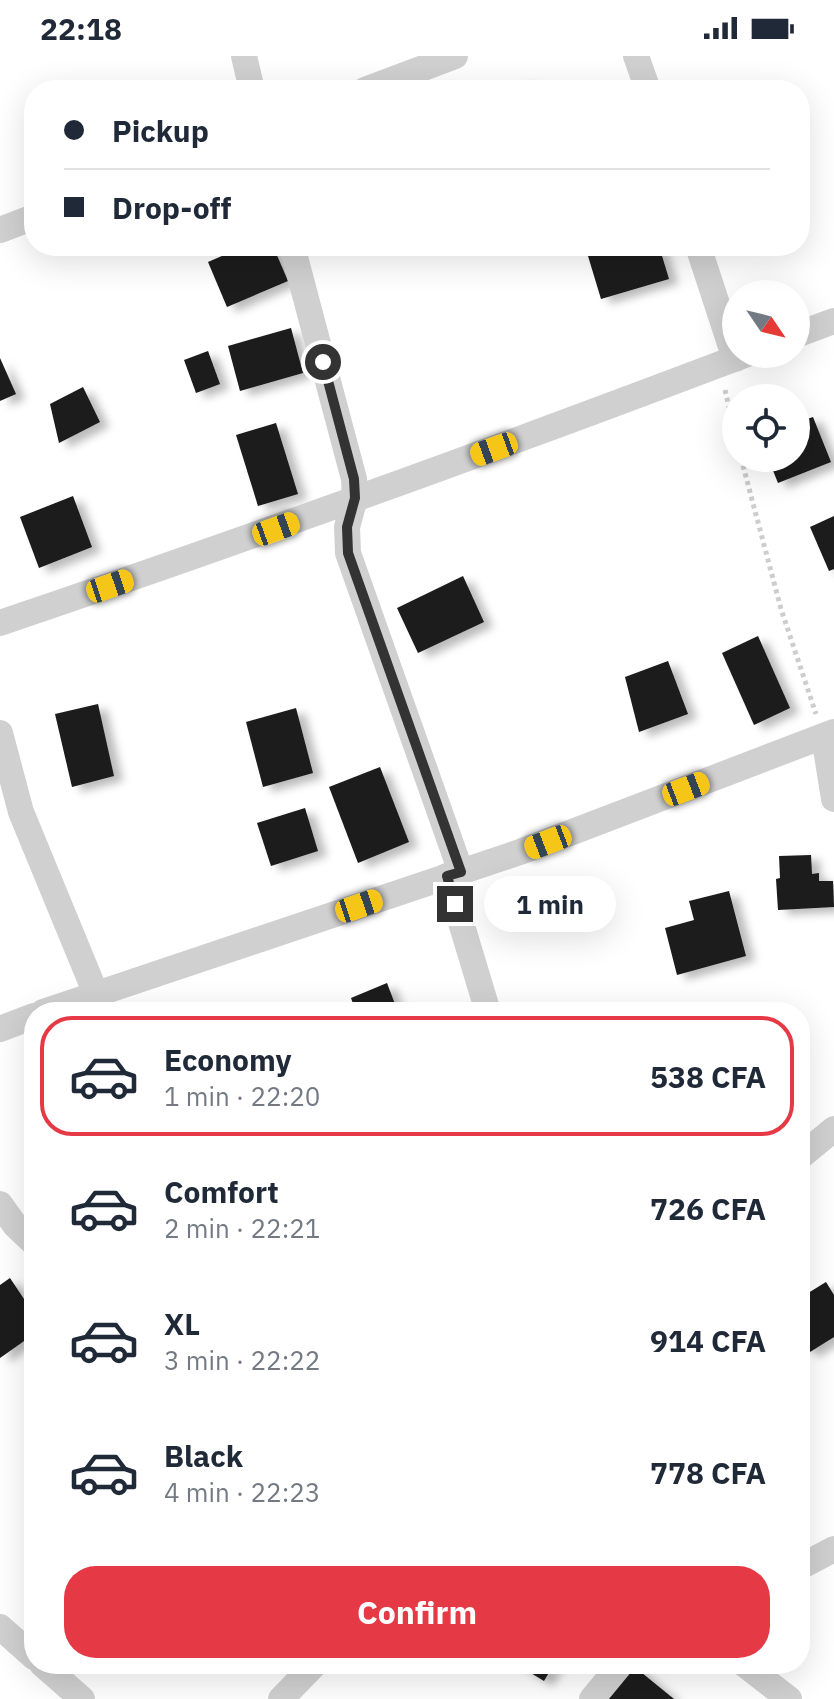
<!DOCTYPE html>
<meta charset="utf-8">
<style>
:root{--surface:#fff;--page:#f2f2f3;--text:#1f2937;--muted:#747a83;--line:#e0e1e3;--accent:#e63946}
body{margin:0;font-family:"IBM Plex Sans",sans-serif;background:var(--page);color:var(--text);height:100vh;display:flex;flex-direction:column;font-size:30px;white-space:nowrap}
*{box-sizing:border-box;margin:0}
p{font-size:26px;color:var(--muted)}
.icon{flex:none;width:44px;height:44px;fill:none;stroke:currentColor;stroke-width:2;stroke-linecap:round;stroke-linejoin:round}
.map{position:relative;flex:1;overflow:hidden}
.details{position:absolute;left:24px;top:946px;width:786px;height:672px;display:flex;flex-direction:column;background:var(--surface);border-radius:32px;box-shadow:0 8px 32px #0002}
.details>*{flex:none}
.guide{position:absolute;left:24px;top:24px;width:786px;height:176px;border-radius:32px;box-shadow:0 8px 32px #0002;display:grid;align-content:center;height:176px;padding:0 40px;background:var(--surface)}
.needle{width:52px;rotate:125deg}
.tools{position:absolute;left:722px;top:224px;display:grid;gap:16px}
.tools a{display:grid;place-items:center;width:88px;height:88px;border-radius:50%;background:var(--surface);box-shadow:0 8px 32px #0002;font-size:40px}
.end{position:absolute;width:36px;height:36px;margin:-18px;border:10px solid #333;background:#fff;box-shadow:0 0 0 4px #fff}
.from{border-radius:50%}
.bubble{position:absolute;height:56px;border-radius:28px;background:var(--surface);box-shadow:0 8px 32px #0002;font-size:26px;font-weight:700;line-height:56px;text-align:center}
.car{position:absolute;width:24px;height:48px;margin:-24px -12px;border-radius:10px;box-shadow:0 0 6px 2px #0007;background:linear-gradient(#f5c518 24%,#345 0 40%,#f5c518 0 76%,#345 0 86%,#f5c518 0)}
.guide b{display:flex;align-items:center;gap:28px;height:76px;font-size:30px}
.guide b+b{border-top:2px solid var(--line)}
.guide i{width:20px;height:20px;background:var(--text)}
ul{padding:14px 0 0;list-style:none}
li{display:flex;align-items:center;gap:24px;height:120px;margin:0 16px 12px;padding:0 24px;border:4px solid transparent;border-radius:32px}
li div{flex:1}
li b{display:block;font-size:30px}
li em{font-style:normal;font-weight:700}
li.active{border-color:var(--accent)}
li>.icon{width:72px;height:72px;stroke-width:1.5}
.action{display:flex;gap:16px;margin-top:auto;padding:16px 40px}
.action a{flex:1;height:92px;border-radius:32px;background:var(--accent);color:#fff;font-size:32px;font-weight:700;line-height:92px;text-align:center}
.status{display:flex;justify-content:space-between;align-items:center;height:56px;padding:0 40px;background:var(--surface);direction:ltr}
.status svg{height:22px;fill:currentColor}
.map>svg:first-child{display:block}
.building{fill:#1a1a1a;filter:url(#shadow)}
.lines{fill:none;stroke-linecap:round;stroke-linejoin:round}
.path{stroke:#cdcdcd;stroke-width:5;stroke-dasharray:4 4;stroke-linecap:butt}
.street{stroke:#d0d0d0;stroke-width:26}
.route{stroke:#333;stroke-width:10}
</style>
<div class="status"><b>22:18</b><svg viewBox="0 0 49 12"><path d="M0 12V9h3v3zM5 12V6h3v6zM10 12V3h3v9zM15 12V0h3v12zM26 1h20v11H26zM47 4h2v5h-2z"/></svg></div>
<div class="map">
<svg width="834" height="1643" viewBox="0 0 834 1643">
<defs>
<filter id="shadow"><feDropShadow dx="9" dy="5" stdDeviation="4" flood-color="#0004"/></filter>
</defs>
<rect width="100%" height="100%" fill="#fff"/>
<g class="building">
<polygon points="527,24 530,34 499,34"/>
<polygon points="245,190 273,190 288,225 227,251 208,206"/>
<polygon points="585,190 659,190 669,223 601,243"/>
<polygon points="291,272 303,317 240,335 228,290"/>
<polygon points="208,295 220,328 196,337 184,304"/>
<polygon points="0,302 16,338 0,345"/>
<polygon points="83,331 100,366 59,387 50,348"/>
<polygon points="813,361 831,406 778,427 768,402 796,402 796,367"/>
<polygon points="276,367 298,438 258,450 236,379"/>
<polygon points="73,440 92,491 39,512 20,461"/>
<polygon points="834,460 834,513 829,515 810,471"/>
<polygon points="463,520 484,566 418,597 397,552"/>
<polygon points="758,580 790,652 754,669 722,597"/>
<polygon points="668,605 688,658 639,676 625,621"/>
<polygon points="98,648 114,720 72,731 55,658"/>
<polygon points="296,652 313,717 263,731 246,666"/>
<polygon points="380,711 409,786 358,807 329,731"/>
<polygon points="305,752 318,795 271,810 257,767"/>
<polygon points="811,799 812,818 819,817 819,825 833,825 834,851 778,854 776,823 780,822 779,800"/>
<polygon points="729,835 746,900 677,919 665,872 694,864 689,845"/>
<polygon points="387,927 398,956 356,956 351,942"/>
<polygon points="10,1222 24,1243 34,1236 34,1278 0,1302 0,1229"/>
<polygon points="826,1226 834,1239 834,1281 810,1296 800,1287 800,1242"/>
<polygon points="34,1460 34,1480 24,1470"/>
<polygon points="516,1608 554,1608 544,1625"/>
<polygon points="631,1608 674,1643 590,1643"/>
</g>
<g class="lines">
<g class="path">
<polyline points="725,334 736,381"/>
<polyline points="741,402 781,553 816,658"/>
</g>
<g class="street">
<polyline points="244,0 252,34"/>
<polyline points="636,0 648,34"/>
<polyline points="365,34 455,0"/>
<polyline points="0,174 34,161"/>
<polyline points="292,190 354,423 355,442 347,471 348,497 461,816"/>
<polyline points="698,190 735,303"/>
<polyline points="796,279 834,265"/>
<path d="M0 567C251 482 499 392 747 298"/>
<polyline points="0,677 21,756 96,938"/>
<polyline points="824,680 834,743"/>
<polyline points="447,820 488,956"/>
<polyline points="43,956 520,796 834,676"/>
<polyline points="0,973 34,960"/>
<polyline points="800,1101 834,1073"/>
<polyline points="0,1148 15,1169 34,1187"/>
<polyline points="800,1511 834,1493"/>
<polyline points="0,1571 34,1601"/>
<polyline points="42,1608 82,1643"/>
<polyline points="744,1608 789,1643"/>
<polyline points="281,1643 315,1608"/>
<polyline points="592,1643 621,1608"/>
</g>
</g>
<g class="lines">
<polyline class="route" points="323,306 354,423 355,442 347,471 348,497 461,816 447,820 455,848"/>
</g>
</svg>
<div class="tools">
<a><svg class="needle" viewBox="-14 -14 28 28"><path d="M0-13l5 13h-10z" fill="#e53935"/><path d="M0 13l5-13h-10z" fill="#747a83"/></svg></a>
<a><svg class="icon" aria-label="locate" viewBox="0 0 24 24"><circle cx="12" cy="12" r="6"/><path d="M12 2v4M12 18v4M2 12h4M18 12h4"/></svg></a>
</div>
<i class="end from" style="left:323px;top:306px"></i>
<i class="end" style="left:455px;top:848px"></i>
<div class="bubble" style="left:484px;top:820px;width:132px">1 min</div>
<i class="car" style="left:494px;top:393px;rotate:250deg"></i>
<i class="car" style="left:276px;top:473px;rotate:70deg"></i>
<i class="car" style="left:110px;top:530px;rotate:71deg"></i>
<i class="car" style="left:686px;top:733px;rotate:69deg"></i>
<i class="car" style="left:548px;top:786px;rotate:249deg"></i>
<i class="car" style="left:359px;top:850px;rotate:71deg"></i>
<div class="guide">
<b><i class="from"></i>Pickup</b>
<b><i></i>Drop-off</b>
</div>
<section class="details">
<ul>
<li class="active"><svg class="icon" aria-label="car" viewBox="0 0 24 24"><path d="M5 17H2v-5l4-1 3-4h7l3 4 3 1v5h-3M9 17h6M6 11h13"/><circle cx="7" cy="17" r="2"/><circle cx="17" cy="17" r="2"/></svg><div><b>Economy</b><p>1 min · 22:20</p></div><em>538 CFA</em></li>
<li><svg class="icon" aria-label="car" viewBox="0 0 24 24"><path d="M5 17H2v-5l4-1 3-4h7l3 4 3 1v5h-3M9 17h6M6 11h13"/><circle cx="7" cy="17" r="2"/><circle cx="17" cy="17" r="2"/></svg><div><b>Comfort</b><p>2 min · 22:21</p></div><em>726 CFA</em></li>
<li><svg class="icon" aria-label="car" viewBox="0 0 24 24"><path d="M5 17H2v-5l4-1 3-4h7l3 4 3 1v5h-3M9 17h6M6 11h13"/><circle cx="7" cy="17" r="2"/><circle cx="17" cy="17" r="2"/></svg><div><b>XL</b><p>3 min · 22:22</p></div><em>914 CFA</em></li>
<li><svg class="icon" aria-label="car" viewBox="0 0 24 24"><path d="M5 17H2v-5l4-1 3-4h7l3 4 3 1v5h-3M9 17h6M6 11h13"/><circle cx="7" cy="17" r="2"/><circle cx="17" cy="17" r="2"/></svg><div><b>Black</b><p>4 min · 22:23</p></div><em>778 CFA</em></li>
</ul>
<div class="action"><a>Confirm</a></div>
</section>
</div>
